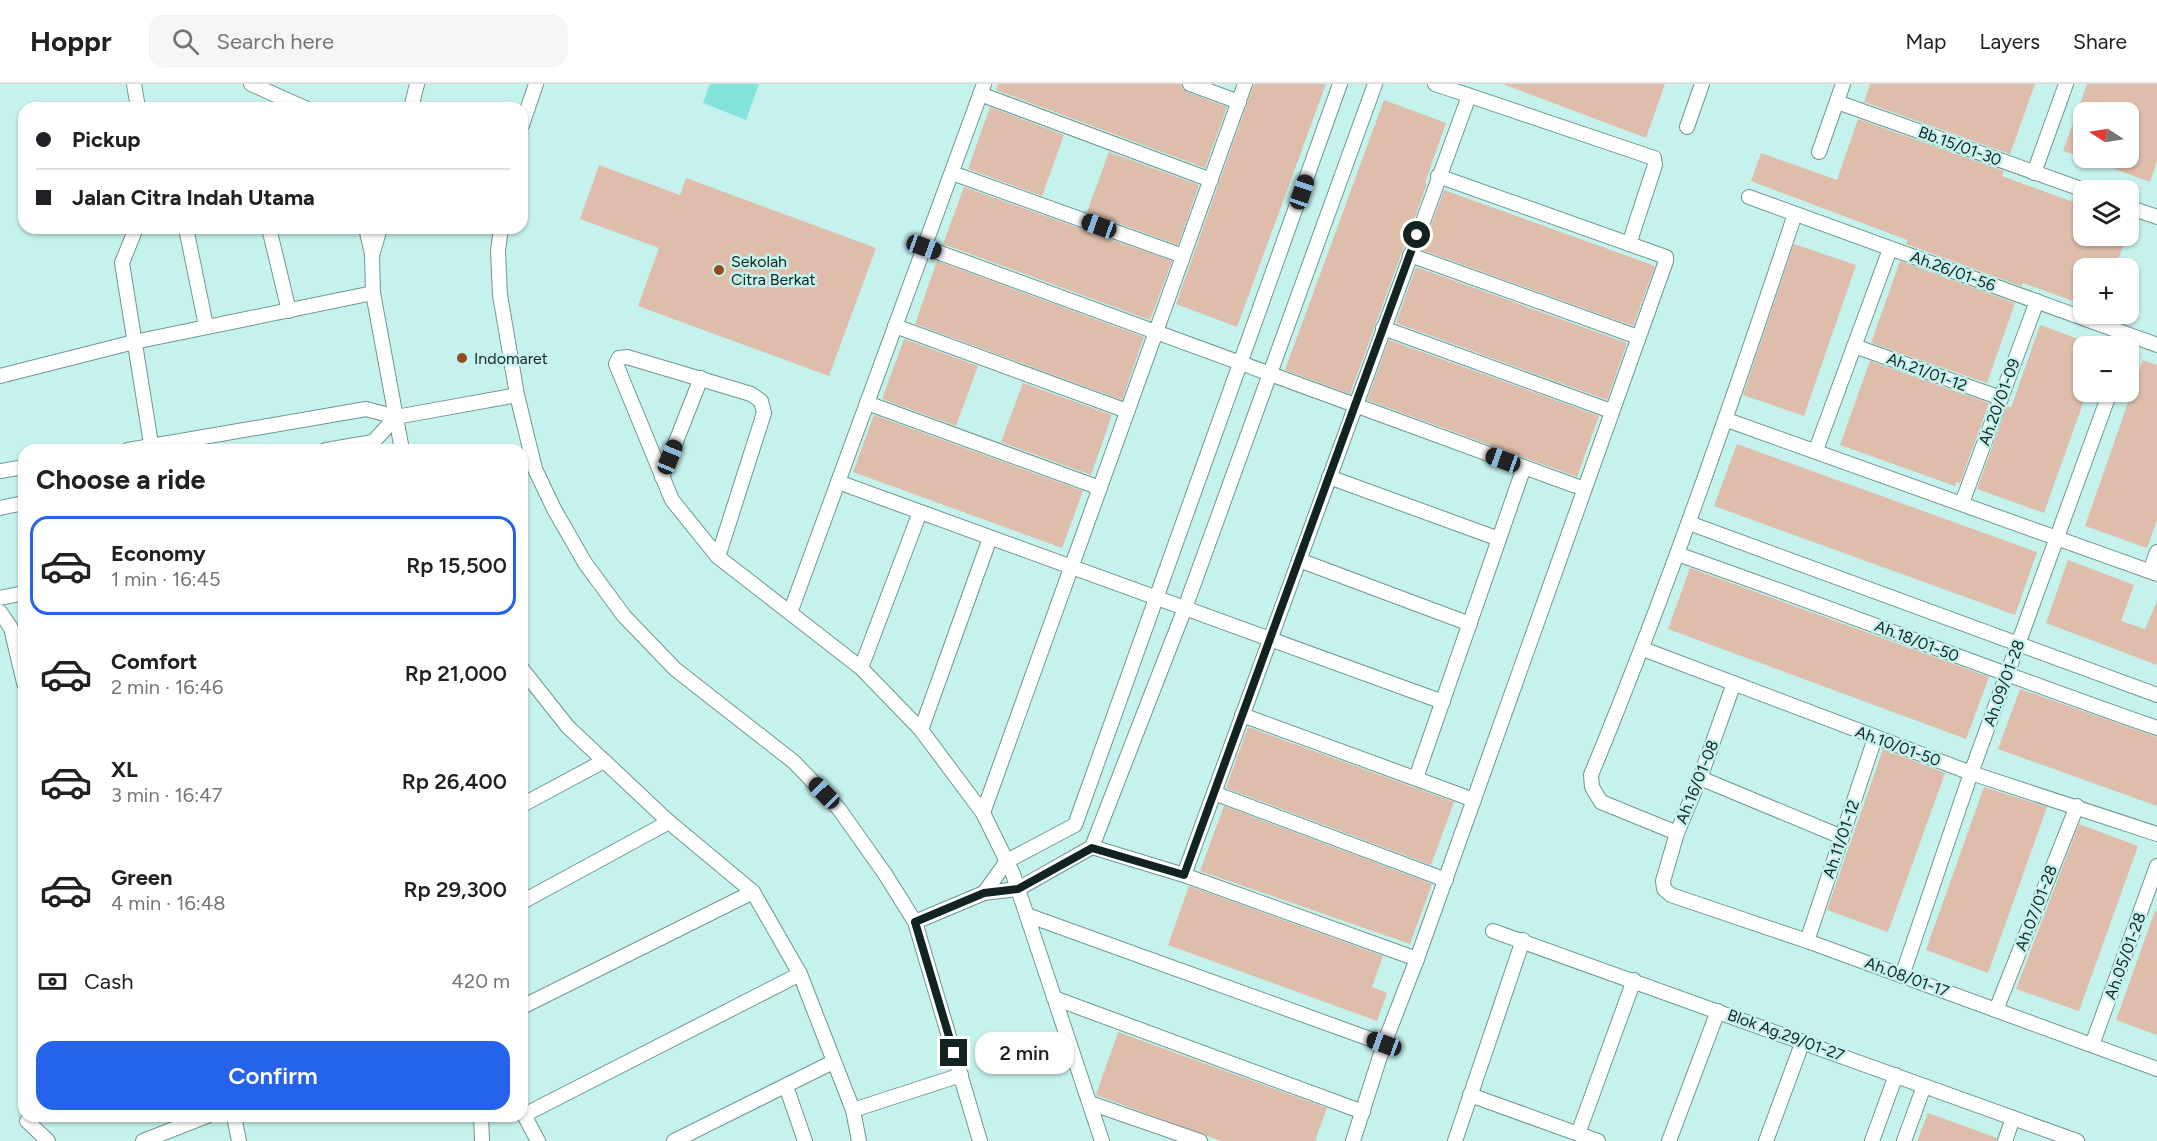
<!DOCTYPE html>
<meta charset="utf-8">
<style>
:root{--surface:#fff;--page:#f6f6f6;--text:#202124;--muted:#757577;--line:#e0e0e0;--accent:#2563eb}
body{margin:0;font-family:Figtree,sans-serif;background:var(--page);color:var(--text);height:100vh;display:flex;flex-direction:column;font-size:22px;white-space:nowrap}
*{box-sizing:border-box;margin:0}
p{font-size:20px;color:var(--muted)}
.icon{flex:none;width:33px;height:33px;fill:none;stroke:currentColor;stroke-width:2;stroke-linecap:round;stroke-linejoin:round}
.map{position:relative;flex:1;overflow:hidden}
.side{position:absolute;left:18px;top:360px;width:510px;height:678px;display:flex;flex-direction:column;background:var(--surface);border-radius:18px;box-shadow:0 2px 4px #0004}
.side>*{flex:none}
.top-card{position:absolute;left:18px;top:18px;width:510px;height:132px;border-radius:18px;box-shadow:0 2px 4px #0004;display:grid;align-content:center;height:132px;padding:0 18px;background:var(--surface)}
.needle{width:39px;rotate:282deg}
.tools{position:absolute;left:2073px;top:18px;display:grid;gap:12px}
.tools a{display:grid;place-items:center;width:66px;height:66px;border-radius:12px;background:var(--surface);box-shadow:0 2px 4px #0004;font-size:30px}
.end{position:absolute;width:27px;height:27px;margin:-14px;border:8px solid #132322;background:#fff;box-shadow:0 0 0 3px #fff}
.from{border-radius:50%}
.bubble{position:absolute;height:42px;border-radius:18px;background:var(--surface);box-shadow:0 2px 4px #0004;font-size:20px;font-weight:600;line-height:42px;text-align:center}
.car{position:absolute;width:18px;height:36px;margin:-18px -9px;border-radius:8px;box-shadow:0 0 4px 2px #0007;background:linear-gradient(#222 24%,#8ab4d8 0 40%,#222 0 76%,#8ab4d8 0 86%,#222 0)}
.top-card b{display:flex;align-items:center;gap:21px;height:57px;font-size:22px}
.top-card b+b{border-top:2px solid var(--line)}
.top-card i{width:15px;height:15px;background:var(--text)}
ul{padding:0;list-style:none}
li{display:flex;align-items:center;gap:18px;height:99px;margin:0 12px 9px;padding:0 6px;border:3px solid transparent;border-radius:18px}
li div{flex:1}
li b{display:block;font-size:22px}
li em{font-style:normal;font-weight:600}
li.current{border-color:var(--accent)}
li>.icon{width:54px;height:54px;stroke-width:1.5}
h2{padding:0 18px;font-size:27px;line-height:72px}
.pay{display:flex;align-items:center;gap:15px;height:66px;padding:0 18px;font-size:22px}
.pay p{margin-inline-start:auto}
.button{display:flex;gap:12px;margin-top:auto;padding:12px 18px}
.button a{flex:1;height:69px;border-radius:18px;background:var(--accent);color:#fff;font-size:24px;font-weight:600;line-height:69px;text-align:center}
header{display:flex;align-items:center;gap:36px;box-sizing:border-box;height:84px;padding:0 30px;background:var(--surface);border-bottom:2px solid var(--line)}
header strong{font-size:28px}
nav{display:flex;gap:33px;margin-inline-start:auto;font-size:21px}
.search{width:420px;height:54px;background:var(--page);display:flex;align-items:center;gap:15px;box-sizing:border-box;padding:0 21px;border-radius:18px;color:var(--muted);font-size:22px}
.map>svg:first-child{display:block}
.green{fill:#83e3da}
.building{fill:#debdab}
.lines{fill:none;stroke-linecap:round;stroke-linejoin:round}
.street-casing{stroke:#6e9793;stroke-width:16}
.street{stroke:#fff;stroke-width:14}
.route{stroke:#132322;stroke-width:8}
.poi-dot{fill:#904d1f;stroke:#c6f2ed;stroke-width:2}
.labels{text-anchor:middle;dominant-baseline:central;stroke-width:5;stroke-linejoin:round;paint-order:stroke}
.street-label{font-size:16px;fill:#132322;stroke:#c6f2ed}
.poi-label{font-size:16px;fill:#132322;stroke:#c6f2ed;text-anchor:start}
</style>
<header>
<strong>Hoppr</strong>
<div class="search"><svg class="icon" aria-label="search" viewBox="0 0 24 24"><circle cx="10" cy="10" r="6"/><path d="M15 15l6 6"/></svg>Search here</div>
<nav><a>Map</a><a>Layers</a><a>Share</a></nav>
</header>
<div class="map">
<svg width="2157" height="1057" viewBox="0 0 2157 1057">
<rect width="100%" height="100%" fill="#c6f2ed"/>
<polygon class="green" points="710,0 759,0 746,36 703,19"/>
<g class="building">
<polygon points="998,0 1181,0 1187,8 1227,23 1205,84 996,6"/>
<polygon points="1254,0 1326,0 1237,243 1176,220"/>
<polygon points="1503,0 1665,0 1646,54"/>
<polygon points="1870,0 2035,0 2010,70 1864,18"/>
<polygon points="2087,0 2157,0 2157,77 2150,98 2088,75 2128,74 2128,28 2084,28 2084,74 2063,67"/>
<polygon points="1384,16 1446,39 1425,99 1427,100 1350,310 1285,286"/>
<polygon points="990,23 1064,51 1042,112 968,85"/>
<polygon points="1858,35 2004,87 2002,92 2084,122 2084,152 2127,152 2115,184 2084,184 2084,221 2023,199 2021,202 1906,160 1907,156 1751,97 1761,69 1837,96"/>
<polygon points="1109,68 1199,101 1178,161 1087,128"/>
<polygon points="599,81 680,111 686,94 876,164 829,292 638,222 659,164 580,135"/>
<polygon points="964,103 1172,177 1150,236 943,160"/>
<polygon points="1444,106 1655,182 1633,242 1422,166"/>
<polygon points="1794,160 1856,181 1804,332 1743,311"/>
<polygon points="937,177 1144,253 1122,316 915,240"/>
<polygon points="1900,177 2015,219 1987,299 1871,259"/>
<polygon points="1416,183 1627,259 1607,316 1396,239"/>
<polygon points="2040,241 2084,257 2084,308 2087,308 2044,429 1977,405 2007,322 2011,324"/>
<polygon points="904,255 978,282 956,342 882,315"/>
<polygon points="1389,256 1599,332 1577,393 1367,316"/>
<polygon points="2143,276 2157,281 2157,436 2147,464 2085,442"/>
<polygon points="1870,277 1989,319 1960,399 1956,398 1955,402 1840,361"/>
<polygon points="1023,299 1112,331 1091,391 1001,358"/>
<polygon points="874,331 1083,407 1062,464 853,388"/>
<polygon points="1737,360 2037,468 2015,531 1714,422"/>
<polygon points="2068,476 2134,501 2121,537 2145,545 2157,517 2157,581 2046,539"/>
<polygon points="1690,484 1989,593 1966,655 1668,545"/>
<polygon points="2020,605 2157,653 2157,722 1998,665"/>
<polygon points="1248,643 1454,718 1431,781 1226,704"/>
<polygon points="1883,665 1945,689 1888,848 1827,826"/>
<polygon points="1984,703 2047,723 1988,889 1926,866"/>
<polygon points="1224,722 1432,800 1410,860 1200,787"/>
<polygon points="2079,740 2138,762 2079,927 2016,905"/>
<polygon points="1189,802 1383,872 1372,903 1387,909 1377,937 1168,861"/>
<polygon points="2155,827 2157,827 2157,951 2116,936"/>
<polygon points="1118,948 1327,1024 1315,1057 1221,1057 1096,1011"/>
<polygon points="1928,1029 1997,1054 1996,1057 1917,1057"/>
</g>
<g class="lines">
<g class="street-casing">
<g id="street">
<polyline points="134,0 138,24"/>
<polyline points="251,0 305,24"/>
<polyline points="1190,0 1239,18"/>
<polyline points="1435,0 1654,74 1655,81 1629,160"/>
<polyline points="980,10 1211,96"/>
<polyline points="1837,18 2084,106"/>
<polyline points="411,24 417,0"/>
<polyline points="522,41 536,0"/>
<polyline points="1687,43 1702,0"/>
<polyline points="1819,68 1843,0"/>
<polyline points="952,89 1183,172"/>
<polyline points="2034,89 2066,0"/>
<polyline points="1749,113 2157,261"/>
<polyline points="2128,123 2157,133"/>
<polyline points="136,144 122,179 152,366"/>
<polyline points="186,144 206,242"/>
<polyline points="269,144 289,227"/>
<polyline points="366,144 372,170 373,209 402,366"/>
<polyline points="501,144 498,167 500,211 517,311 535,385 554,425 585,479 624,532 675,585 794,678 839,725 885,790 915,838 980,1057"/>
<polyline points="924,163 1584,405"/>
<polyline points="373,168 380,144"/>
<polyline points="1410,171 1638,253"/>
<polyline points="895,242 1127,327"/>
<polyline points="1383,244 1611,327"/>
<polyline points="1854,262 2001,314"/>
<polyline points="0,292 134,258 373,209"/>
<polyline points="867,319 1100,404"/>
<polyline points="1727,336 2157,490"/>
<polyline points="128,366 366,325 396,333 517,311"/>
<polyline points="326,366 373,358 396,333"/>
<polyline points="1816,366 1890,165"/>
<polyline points="0,387 24,383"/>
<polyline points="662,393 701,294"/>
<polyline points="1329,393 1499,455"/>
<polyline points="838,398 1443,618"/>
<polyline points="1962,419 2037,217"/>
<polyline points="0,424 24,419"/>
<polyline points="1689,439 2157,611"/>
<path d="M1677 470C1838 526 1996 588 2157 644"/>
<polyline points="718,473 764,329 761,317 751,310 627,273 619,274 616,280 672,416 718,473 861,584 921,646 983,729 1013,790 1102,1057"/>
<polyline points="1299,476 1470,540"/>
<polyline points="2150,487 2157,468"/>
<polyline points="0,514 24,509"/>
<polyline points="0,528 11,544 24,599"/>
<polyline points="790,529 984,0"/>
<polyline points="1643,565 1971,689 2157,750"/>
<polyline points="861,584 920,428"/>
<polyline points="522,585 568,643 669,738 753,808 800,890 853,1026 859,1057"/>
<polyline points="1734,599 1700,694 1677,749 1663,797 1664,805 1671,811 1807,857 2157,985"/>
<polyline points="1242,631 1474,716"/>
<polyline points="921,646 990,454"/>
<polyline points="1416,694 1524,383"/>
<polyline points="1700,694 1842,753"/>
<polyline points="1214,709 1446,796"/>
<polyline points="522,721 604,677"/>
<polyline points="983,729 1245,0"/>
<path d="M1677 749 1601 718 1592 703 1591 691C1667 507 1732 319 1795 130"/>
<polyline points="1092,763 1184,791 1417,875"/>
<polyline points="1184,791 1469,12"/>
<polyline points="984,809 1007,777 1075,741 1340,0"/>
<polyline points="522,818 669,738"/>
<polyline points="1027,831 1384,960"/>
<polyline points="915,838 984,809 1018,805 1092,763 1185,524 1375,0"/>
<polyline points="1493,847 2077,1057"/>
<polyline points="1807,857 1875,654"/>
<polyline points="1902,892 1971,689 2110,308"/>
<polyline points="1054,914 1363,1028"/>
<polyline points="522,923 753,808"/>
<polyline points="1996,926 2077,722"/>
<polyline points="2092,961 2157,782"/>
<polyline points="786,1002 805,1057"/>
<polyline points="1470,1011 1598,1057"/>
<polyline points="1090,1019 1200,1057"/>
<polyline points="853,1026 961,991"/>
<polyline points="522,1027 538,1057"/>
<polyline points="524,1031 800,890"/>
<polyline points="234,1032 239,1057"/>
<polyline points="481,1032 482,1057"/>
<polyline points="27,1037 48,1057"/>
<polyline points="1578,1050 1634,896"/>
<polyline points="143,1057 207,1032"/>
<polyline points="674,1057 833,978"/>
<polyline points="1353,1057 1384,960 1417,875 1666,177 1666,173 1438,92"/>
<polyline points="1455,1057 1523,856"/>
<polyline points="1669,1057 1718,927"/>
<polyline points="1766,1057 1803,957"/>
<polyline points="1872,1057 1896,991"/>
<polyline points="1904,1057 1924,1002"/>
<polyline points="2005,1057 2013,1034"/>
</g>
</g>
<use href="#street" class="street"/>
</g>
<g class="lines">
<polyline class="route" points="954,969 915,838 984,809 1018,805 1092,764 1184,791 1417,151"/>
</g>
<g class="poi-dot">
<circle cx="719" cy="186" r="6"/>
<circle cx="462" cy="274" r="6"/>
</g>
<g class="labels">
<g class="street-label">
<text transform="translate(1960 62) rotate(20)">Bb.15/01-30</text>
<text transform="translate(1953 187) rotate(20)">Ah.26/01-56</text>
<text transform="translate(1927 288) rotate(20)">Ah.21/01-12</text>
<text transform="translate(1999 318) rotate(-70)">Ah.20/01-09</text>
<text transform="translate(1917 557) rotate(21)">Ah.18/01-50</text>
<text transform="translate(2004 599) rotate(-70)">Ah.09/01-28</text>
<text transform="translate(1898 662) rotate(20)">Ah.10/01-50</text>
<text transform="translate(1697 698) rotate(-68)">Ah.16/01-08</text>
<text transform="translate(1841 755) rotate(-71)">Ah.11/01-12</text>
<text transform="translate(2036 824) rotate(-69)">Ah.07/01-28</text>
<text transform="translate(2125 872) rotate(-70)">Ah.05/01-28</text>
<text transform="translate(1907 893) rotate(20)">Ah.08/01-17</text>
<text transform="translate(1786 951) rotate(20)">Blok Ag.29/01-27</text>
</g>
<g class="poi-label">
<text x="731" y="177">Sekolah<tspan x="731" dy="18">Citra Berkat</tspan></text>
<text x="474" y="274">Indomaret</text>
</g>
</g>
</svg>
<div class="tools">
<a><svg class="needle" viewBox="-14 -14 28 28"><path d="M0-13l5 13h-10z" fill="#e53935"/><path d="M0 13l5-13h-10z" fill="#757577"/></svg></a>
<a><svg class="icon" aria-label="layers" viewBox="0 0 24 24"><path d="M12 4l9 5-9 5-9-5zM3 14l9 5 9-5"/></svg></a>
<a>+</a>
<a>−</a>
</div>
<i class="end from" style="left:1417px;top:151px"></i>
<i class="end" style="left:954px;top:969px"></i>
<div class="bubble" style="left:975px;top:948px;width:99px">2 min</div>
<i class="car" style="left:1302px;top:108px;rotate:19deg"></i>
<i class="car" style="left:1099px;top:142px;rotate:290deg"></i>
<i class="car" style="left:924px;top:163px;rotate:110deg"></i>
<i class="car" style="left:670px;top:373px;rotate:22deg"></i>
<i class="car" style="left:1503px;top:376px;rotate:290deg"></i>
<i class="car" style="left:824px;top:709px;rotate:316deg"></i>
<i class="car" style="left:1384px;top:960px;rotate:290deg"></i>
<div class="top-card">
<b><i class="from"></i>Pickup</b>
<b><i></i>Jalan Citra Indah Utama</b>
</div>
<section class="side">
<h2>Choose a ride</h2>
<ul>
<li class="current"><svg class="icon" aria-label="car" viewBox="0 0 24 24"><path d="M5 17H2v-5l4-1 3-4h7l3 4 3 1v5h-3M9 17h6M6 11h13"/><circle cx="7" cy="17" r="2"/><circle cx="17" cy="17" r="2"/></svg><div><b>Economy</b><p>1 min · 16:45</p></div><em>Rp 15,500</em></li>
<li><svg class="icon" aria-label="car" viewBox="0 0 24 24"><path d="M5 17H2v-5l4-1 3-4h7l3 4 3 1v5h-3M9 17h6M6 11h13"/><circle cx="7" cy="17" r="2"/><circle cx="17" cy="17" r="2"/></svg><div><b>Comfort</b><p>2 min · 16:46</p></div><em>Rp 21,000</em></li>
<li><svg class="icon" aria-label="car" viewBox="0 0 24 24"><path d="M5 17H2v-5l4-1 3-4h7l3 4 3 1v5h-3M9 17h6M6 11h13"/><circle cx="7" cy="17" r="2"/><circle cx="17" cy="17" r="2"/></svg><div><b>XL</b><p>3 min · 16:47</p></div><em>Rp 26,400</em></li>
<li><svg class="icon" aria-label="car" viewBox="0 0 24 24"><path d="M5 17H2v-5l4-1 3-4h7l3 4 3 1v5h-3M9 17h6M6 11h13"/><circle cx="7" cy="17" r="2"/><circle cx="17" cy="17" r="2"/></svg><div><b>Green</b><p>4 min · 16:48</p></div><em>Rp 29,300</em></li>
</ul>
<div class="pay"><svg class="icon" aria-label="cash" viewBox="0 0 24 24"><path d="M3 7h18v10H3z"/><circle cx="12" cy="12" r="2"/></svg>Cash<p>420 m</p></div>
<div class="button"><a>Confirm</a></div>
</section>
</div>
